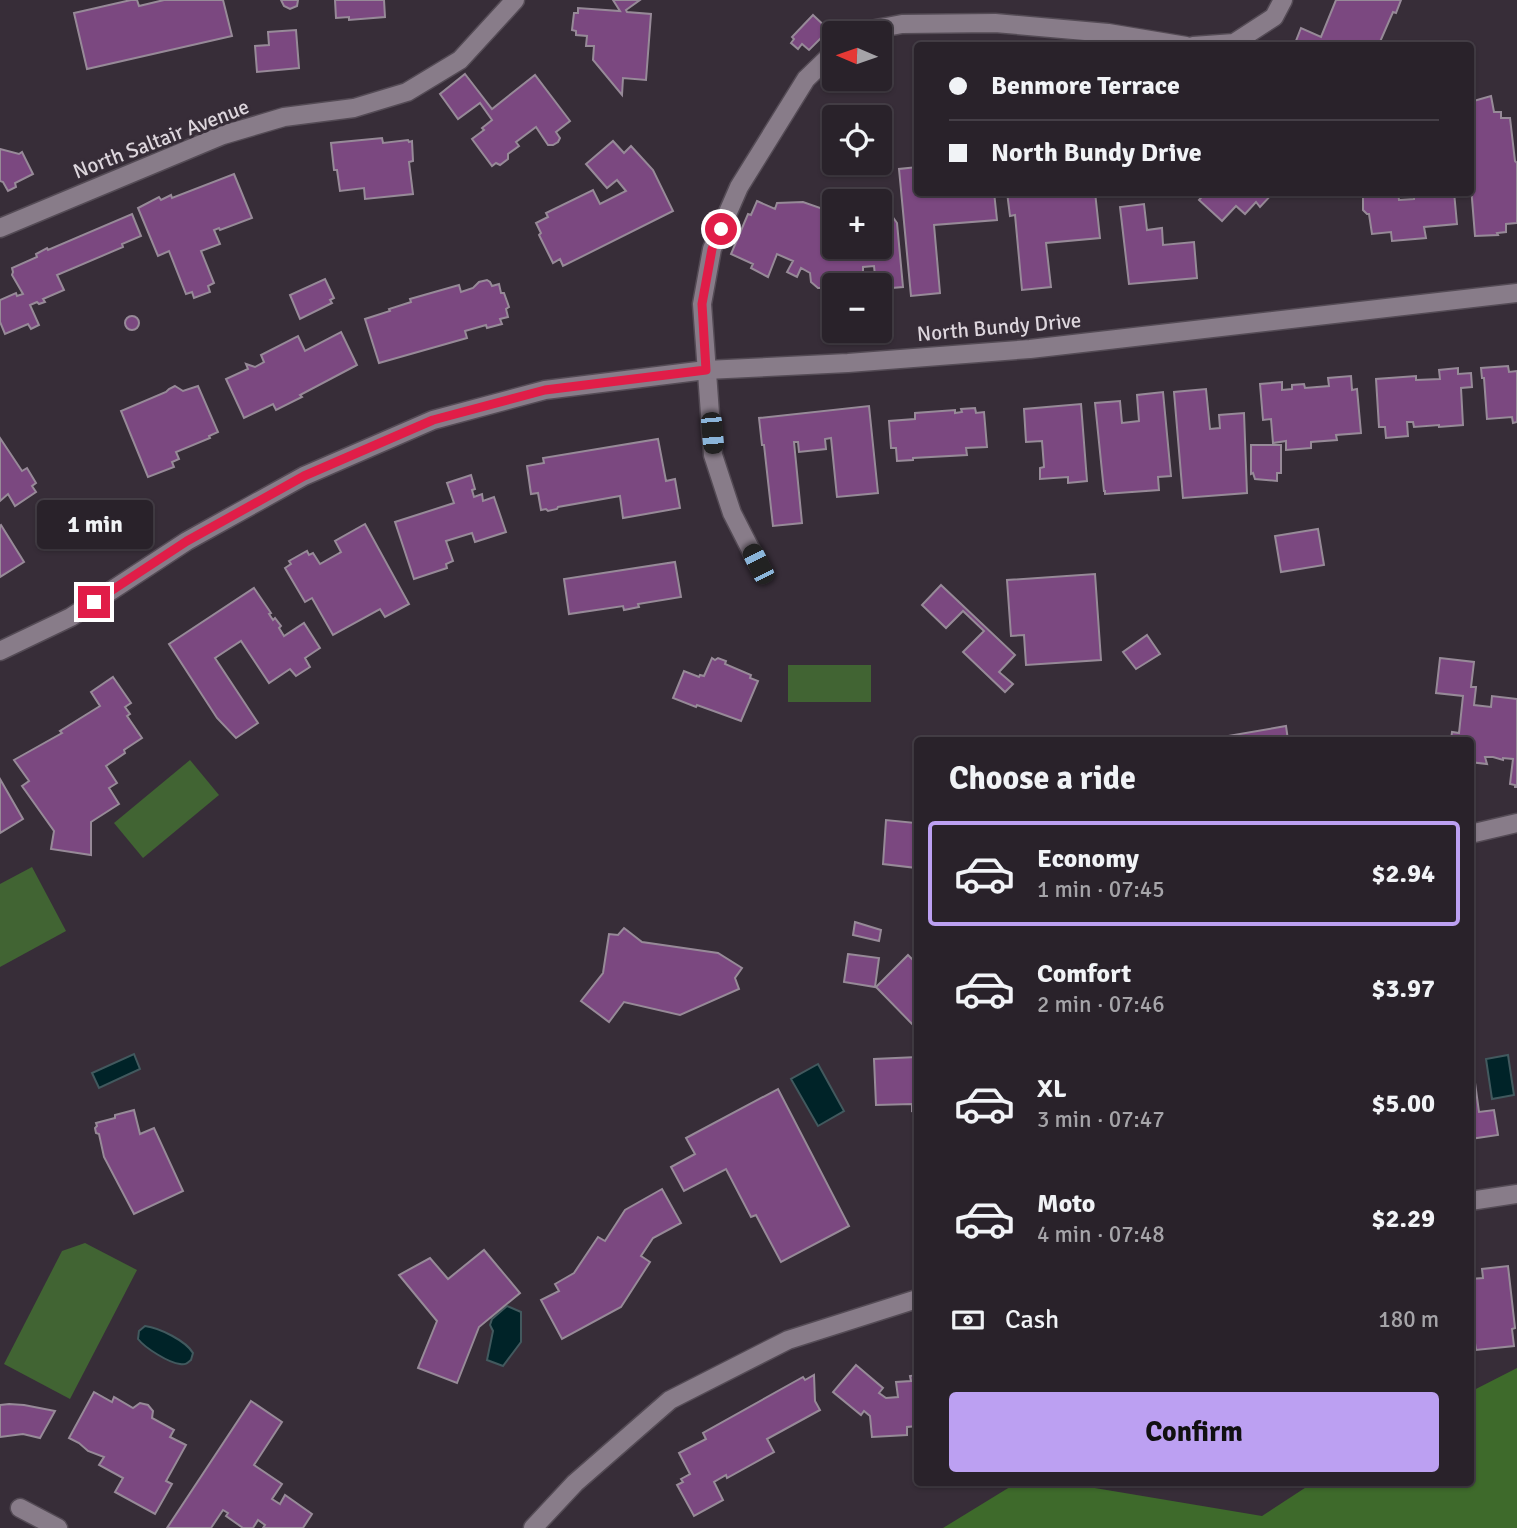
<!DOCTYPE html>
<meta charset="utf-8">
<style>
:root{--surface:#29222a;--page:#352f36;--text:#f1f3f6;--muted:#a5a4a8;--line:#453f47;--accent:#bca0f2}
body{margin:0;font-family:Signika,sans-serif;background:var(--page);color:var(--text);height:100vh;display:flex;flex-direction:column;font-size:26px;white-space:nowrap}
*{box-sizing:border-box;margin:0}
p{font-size:23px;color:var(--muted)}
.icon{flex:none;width:38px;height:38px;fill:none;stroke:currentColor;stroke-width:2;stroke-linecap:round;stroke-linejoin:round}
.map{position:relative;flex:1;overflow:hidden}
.drawer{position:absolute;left:914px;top:737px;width:560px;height:749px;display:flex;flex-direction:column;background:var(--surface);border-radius:7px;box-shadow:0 2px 5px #0004,0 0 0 2px var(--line)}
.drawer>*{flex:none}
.banner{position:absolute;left:914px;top:42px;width:560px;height:154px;border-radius:7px;box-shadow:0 2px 5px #0004,0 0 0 2px var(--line);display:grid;align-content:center;height:154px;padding:0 35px;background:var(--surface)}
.needle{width:46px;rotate:272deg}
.buttons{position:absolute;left:822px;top:21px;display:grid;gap:14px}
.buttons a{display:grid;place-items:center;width:70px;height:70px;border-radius:7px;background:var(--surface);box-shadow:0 2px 5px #0004,0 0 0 2px var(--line);font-size:35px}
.end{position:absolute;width:32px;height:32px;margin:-16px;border:9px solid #e11d48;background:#fff;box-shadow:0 0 0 4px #fff}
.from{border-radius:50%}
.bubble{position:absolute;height:49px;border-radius:7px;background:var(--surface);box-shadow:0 2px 5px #0004,0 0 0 2px var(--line);font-size:23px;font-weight:700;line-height:49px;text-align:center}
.car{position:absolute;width:21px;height:42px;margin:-21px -10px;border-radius:9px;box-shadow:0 0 5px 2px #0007;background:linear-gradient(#222 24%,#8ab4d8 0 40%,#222 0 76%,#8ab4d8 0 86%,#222 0)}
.banner b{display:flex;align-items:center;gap:24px;height:66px;font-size:26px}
.banner b+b{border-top:2px solid var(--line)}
.banner i{width:18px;height:18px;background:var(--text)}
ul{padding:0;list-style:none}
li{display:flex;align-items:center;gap:21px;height:105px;margin:0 14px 10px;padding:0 21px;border:4px solid transparent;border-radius:7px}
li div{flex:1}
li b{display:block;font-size:26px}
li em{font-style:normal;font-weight:700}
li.on{border-color:var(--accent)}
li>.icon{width:63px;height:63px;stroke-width:1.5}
h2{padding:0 35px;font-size:32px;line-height:84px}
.pay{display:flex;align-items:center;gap:18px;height:77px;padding:0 35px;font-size:26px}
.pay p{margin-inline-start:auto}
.button{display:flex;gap:14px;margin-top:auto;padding:14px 35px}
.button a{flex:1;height:80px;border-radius:7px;background:var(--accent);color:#111;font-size:28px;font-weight:700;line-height:80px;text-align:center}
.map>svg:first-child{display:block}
.green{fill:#416433}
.forest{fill:#3e6a2b}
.water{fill:#002328;stroke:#42595e;stroke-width:2}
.building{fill:#7b4880;stroke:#978a98;stroke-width:2}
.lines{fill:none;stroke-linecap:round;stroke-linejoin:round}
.minor-casing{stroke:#544b55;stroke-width:21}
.minor{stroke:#887c89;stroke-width:18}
.route{stroke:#e11d48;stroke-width:9}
.labels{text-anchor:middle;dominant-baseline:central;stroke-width:6;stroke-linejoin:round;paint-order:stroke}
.street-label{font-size:21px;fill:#ddd6dd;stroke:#372d38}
</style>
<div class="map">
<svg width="1517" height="1528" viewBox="0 0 1517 1528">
<rect width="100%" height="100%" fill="#372d38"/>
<g class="green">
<rect x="788" y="665" width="83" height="37"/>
<polygon points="190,760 219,795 143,858 114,823"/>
<polygon points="32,867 66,931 0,967 0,884"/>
<polygon points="85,1243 137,1270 70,1399 4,1364 62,1251"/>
</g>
<polygon class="forest" points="1517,1368 1517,1528 943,1528 1018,1482 1059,1482 1262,1516 1314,1482 1470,1482 1470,1392"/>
<g class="water">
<polygon points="134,1054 140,1069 99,1088 92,1073"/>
<polygon points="1508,1055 1514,1095 1492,1099 1486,1059"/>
<polygon points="818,1064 844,1111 818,1126 791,1079"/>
<polygon points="507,1306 521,1312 521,1342 503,1366 487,1360 493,1331 490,1325 492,1319"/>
<path d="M145 1326C160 1328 186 1341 193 1353L191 1360C187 1363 186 1365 180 1364 169 1363 145 1348 138 1339L139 1331Z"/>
</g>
<g class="building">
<polygon points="131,0 137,0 139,6 164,0 223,0 232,36 87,69 74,13"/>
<polygon points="281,0 298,0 297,6 290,9 284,6"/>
<polygon points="335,0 384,0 385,17 349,20 349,17 336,18"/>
<polygon points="613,0 640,0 626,10 627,12 651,14 646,80 623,78 622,95 593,60 594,46 586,46 587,36 576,35 576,31 572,30 574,13 578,13 578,8 620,11"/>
<polygon points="1336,0 1401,0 1396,13 1393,12 1379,44 1383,46 1294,46 1301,28 1321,37"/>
<polygon points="813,15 829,30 809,50 802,44 798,49 791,43 794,39 792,37"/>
<polygon points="296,30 299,68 257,72 255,46 269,45 268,32"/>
<polygon points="465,74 492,109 535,75 570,121 556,132 560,138 558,142 553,145 548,145 536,127 516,142 519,146 508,154 508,159 500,165 496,163 492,166 472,139 484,130 482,128 492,120 480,103 458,119 440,94"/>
<polygon points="1491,96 1494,112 1501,112 1501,118 1510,118 1515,161 1517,163 1517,223 1506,224 1506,232 1497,233 1498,235 1475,236 1470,174 1470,102"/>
<polygon points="382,138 383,143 408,140 409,142 412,141 413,161 409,162 413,194 365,199 364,188 340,191 337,170 334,170 331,143"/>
<polygon points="613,141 624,153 631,146 653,170 673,211 563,266 560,259 553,263 539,235 541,233 536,223 548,217 546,213 593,190 600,204 626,191 617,180 607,188 586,164"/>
<polygon points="0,149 19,154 22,152 33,174 15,183 16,187 8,191 3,182 0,181"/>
<polygon points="917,167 917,192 994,192 997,220 934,225 940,293 911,296 899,169"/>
<polygon points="234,174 252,218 220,230 219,228 214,230 220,244 201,251 214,283 208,286 210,292 194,298 192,292 186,294 169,251 158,256 138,208 159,197 161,200 171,195 172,198"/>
<polygon points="1007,192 1095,192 1100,238 1046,243 1051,287 1022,290 1015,215 1010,216"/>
<polygon points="1206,192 1274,192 1260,207 1256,202 1245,214 1236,206 1222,221 1199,200"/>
<polygon points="1363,192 1398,192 1399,200 1414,199 1414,192 1454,192 1457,224 1424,227 1426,238 1392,241 1391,232 1372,234 1369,214 1367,214 1363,210"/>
<polygon points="757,201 775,209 777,203 803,202 829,211 835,219 835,247 880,247 880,205 883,203 897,223 903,287 880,289 880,285 876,285 874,266 863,267 863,277 860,280 863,285 836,285 834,283 827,288 818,288 811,282 810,273 801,268 797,277 787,272 793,261 777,254 768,277 751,268 753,264 731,254 748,214 751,215"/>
<polygon points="1144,204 1147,230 1162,228 1163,245 1194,242 1197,278 1129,284 1120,207"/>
<polygon points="132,214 141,236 122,244 123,247 57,275 64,290 43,299 45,302 39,304 37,302 30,305 39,325 31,329 28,324 5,334 0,322 0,300 16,293 17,296 23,294 12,275 13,272 12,268 37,257 36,254 47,248 48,250"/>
<polygon points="325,279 334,298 330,300 332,303 300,319 290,295"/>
<polygon points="487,280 490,282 492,286 499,284 501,293 504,293 509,307 506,309 508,317 500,319 502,324 487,328 486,325 465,331 467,338 379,363 365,319 390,311 389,309 411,302 410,299 459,285 461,292 473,288 479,282"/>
<circle cx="132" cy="323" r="7"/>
<polygon points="341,332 357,365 300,395 302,397 276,410 273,404 244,418 226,379 248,369 246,364 255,367 264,362 261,355 298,336 305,351"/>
<polygon points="1508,366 1509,372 1517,371 1517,422 1513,423 1512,417 1487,419 1484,378 1482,378 1481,368"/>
<polygon points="1458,368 1458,374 1471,373 1472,387 1461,388 1463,425 1439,427 1439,425 1414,427 1413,422 1407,422 1408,436 1386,438 1385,427 1379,427 1376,379 1416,376 1416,380 1440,379 1439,370"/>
<polygon points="1351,376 1352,390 1357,389 1361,433 1336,435 1337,440 1311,442 1311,448 1286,450 1286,441 1273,443 1271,419 1263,420 1260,384 1282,382 1282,390 1292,389 1292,385 1304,384 1305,388 1329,386 1328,378"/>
<polygon points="175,386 183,391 198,386 218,432 209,436 210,438 176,452 179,459 172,462 174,467 148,477 121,411 166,392 169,389"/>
<polygon points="1206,389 1210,429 1220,428 1219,415 1244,413 1247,493 1183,498 1174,392"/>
<polygon points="1163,392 1171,476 1158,477 1159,490 1105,494 1105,491 1104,491 1095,403 1120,401 1122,423 1139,421 1137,395"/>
<polygon points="1081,404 1087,481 1068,483 1068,477 1040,479 1040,468 1044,467 1042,441 1026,442 1024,409"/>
<polygon points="869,406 878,493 837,497 831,438 825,439 826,449 799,452 798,442 794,442 802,523 773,526 764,445 762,445 759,418"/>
<polygon points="975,408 976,413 984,412 987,447 966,448 967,455 913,458 913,460 897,461 896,448 891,448 889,421 915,419 915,413 955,410 955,413 962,412 961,409"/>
<polygon points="0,438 22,471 27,468 36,483 32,486 36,492 15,506 8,494 0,501"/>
<polygon points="658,439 666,481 675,479 680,508 623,518 620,496 558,507 557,509 548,511 546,509 541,510 538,493 531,494 527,466 544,463 543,458"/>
<polygon points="1251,445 1281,445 1281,473 1277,473 1277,481 1255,479 1253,473 1251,474"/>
<polygon points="471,475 475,489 472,490 474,497 482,494 483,501 494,497 506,532 475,542 472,533 446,541 453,561 446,564 447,568 414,579 395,522 454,503 447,483"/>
<polygon points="365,524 409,604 385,617 380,609 333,635 312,598 305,602 285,568 291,564 289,561 307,551 309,555 313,553 320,564 341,552 335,541"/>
<polygon points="1,525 24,562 0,577 0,526"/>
<polygon points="1318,529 1324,565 1281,572 1275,536"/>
<polygon points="675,562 681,597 638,604 639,607 624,610 623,606 569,614 564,579"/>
<polygon points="1095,574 1101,660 1026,665 1024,635 1011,636 1007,580"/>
<polygon points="941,585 1015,655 999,672 1013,684 1005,692 963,652 984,631 963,611 946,628 922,605"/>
<polygon points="254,588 271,613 269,614 273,620 275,618 281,626 279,628 284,636 304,623 320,648 305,658 310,667 296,676 290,669 269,683 241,641 215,658 258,723 236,738 217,718 169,644"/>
<polygon points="1147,635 1160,654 1136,669 1123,652"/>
<polygon points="712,658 715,660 718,658 726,661 725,664 751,675 750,678 758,681 741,721 697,705 696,707 673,698 684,671 699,677 700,675 704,676"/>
<polygon points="1440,658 1474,662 1471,687 1476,687 1474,705 1491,707 1492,696 1517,699 1517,787 1515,787 1515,785 1510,784 1513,759 1503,758 1503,760 1493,757 1485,757 1487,764 1470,762 1470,740 1451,740 1452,732 1459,733 1463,696 1436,693"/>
<polygon points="113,677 131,703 125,707 130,714 127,716 142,738 124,750 125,753 106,766 117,783 109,788 119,804 91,822 91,855 51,849 54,831 22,786 29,781 14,760 62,733 60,731 100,706 91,692"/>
<polygon points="1286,726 1288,740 1216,740 1216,738"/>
<polygon points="0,779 23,819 0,833"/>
<polygon points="916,817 917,868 883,864 886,820 915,823"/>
<polygon points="855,922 881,930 879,941 853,935"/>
<polygon points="624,928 642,942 718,953 742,968 735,978 739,989 680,1015 624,1002 609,1022 581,1001 603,973 609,934 618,935"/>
<polygon points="848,954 879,958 875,987 844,982"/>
<polygon points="908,955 917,964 917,1029 876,987"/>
<polygon points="917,1057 917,1110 912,1111 912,1104 876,1105 874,1059"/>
<polygon points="1470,1068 1473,1068 1479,1112 1494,1110 1498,1135 1470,1139"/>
<polygon points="778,1089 849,1226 781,1262 756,1215 751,1217 726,1169 684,1191 671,1167 695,1154 686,1138"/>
<polygon points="134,1110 140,1134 154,1128 183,1191 134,1214 104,1157 99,1134 96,1133 95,1128 97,1126 96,1123 115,1118 115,1115"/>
<polygon points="662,1189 681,1223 653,1238 641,1256 650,1262 621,1307 562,1339 541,1300 559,1291 555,1284 574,1273 598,1237 605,1241 625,1210"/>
<polygon points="484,1250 520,1293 479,1327 457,1383 418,1368 437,1321 399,1275 430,1258 448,1279"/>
<polygon points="1508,1266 1515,1328 1512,1329 1514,1346 1476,1350 1474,1336 1470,1336 1470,1279 1483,1278 1482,1269"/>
<polygon points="856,1365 883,1388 879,1393 886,1398 898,1397 896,1382 911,1381 910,1376 917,1375 917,1426 907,1427 907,1435 872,1437 870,1416 864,1411 861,1415 833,1392"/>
<polygon points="814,1375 815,1401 820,1410 767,1439 774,1452 727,1478 726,1475 714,1482 723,1500 694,1516 677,1485 683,1482 681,1479 690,1474 679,1453 706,1439 703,1433 803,1377 805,1380"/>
<polygon points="94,1392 112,1402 114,1397 133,1408 140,1403 148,1405 153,1411 152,1418 174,1430 170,1437 186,1445 166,1481 172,1484 155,1514 115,1492 123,1478 99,1465 104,1457 88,1451 79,1443 69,1438"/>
<polygon points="251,1401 282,1422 254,1465 282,1484 272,1499 280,1504 285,1495 312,1514 303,1528 263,1528 265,1525 258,1520 253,1528 243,1528 226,1516 228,1513 223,1510 211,1528 167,1528"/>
<polygon points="9,1404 24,1405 55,1411 40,1438 23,1434 0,1437 0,1405"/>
</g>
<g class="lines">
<g class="minor-casing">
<g id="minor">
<polyline points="855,33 902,24 995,23 1108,33 1186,46"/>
<polyline points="1193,46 1234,43 1274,17 1283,0"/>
<polyline points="0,228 223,135 284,117 354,108 407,92 460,60 515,0"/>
<polyline points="758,564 732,513 713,455 702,304 712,249 739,187 806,79 835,51"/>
<polyline points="0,651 71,617 187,541 304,476 433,420 545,390 706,370 848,363 1030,349 1517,293"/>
<polyline points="1470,834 1517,823"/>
<polyline points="1470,1201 1517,1194"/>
<polyline points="20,1508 58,1528"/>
<polyline points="533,1528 575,1483 670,1400 788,1340 917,1299"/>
</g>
</g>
<use href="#minor" class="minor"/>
</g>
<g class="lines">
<polyline class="route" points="94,602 187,541 304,476 433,420 545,390 706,370 702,304 712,249 721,229"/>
</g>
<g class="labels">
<g class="street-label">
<text transform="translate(161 139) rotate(-21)">North Saltair Avenue</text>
<text transform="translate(999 327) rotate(-5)">North Bundy Drive</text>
</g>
</g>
</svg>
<div class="buttons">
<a><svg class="needle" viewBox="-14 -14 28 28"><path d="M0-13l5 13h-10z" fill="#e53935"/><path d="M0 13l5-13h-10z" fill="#a5a4a8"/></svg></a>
<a><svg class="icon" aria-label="locate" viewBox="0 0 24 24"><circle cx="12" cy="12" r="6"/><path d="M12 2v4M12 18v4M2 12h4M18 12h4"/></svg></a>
<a>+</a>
<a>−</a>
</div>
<i class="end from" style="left:721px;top:229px"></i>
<i class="end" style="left:94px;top:602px"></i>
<div class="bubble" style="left:37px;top:500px;width:116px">1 min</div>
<i class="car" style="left:712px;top:433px;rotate:175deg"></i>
<i class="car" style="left:758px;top:564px;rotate:333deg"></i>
<div class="banner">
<b><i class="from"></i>Benmore Terrace</b>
<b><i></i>North Bundy Drive</b>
</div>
<section class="drawer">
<h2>Choose a ride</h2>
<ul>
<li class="on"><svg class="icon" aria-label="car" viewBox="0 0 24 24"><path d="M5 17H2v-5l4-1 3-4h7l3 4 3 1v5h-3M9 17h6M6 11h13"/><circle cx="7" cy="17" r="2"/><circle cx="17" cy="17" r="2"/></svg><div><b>Economy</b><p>1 min · 07:45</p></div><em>$2.94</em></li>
<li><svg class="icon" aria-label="car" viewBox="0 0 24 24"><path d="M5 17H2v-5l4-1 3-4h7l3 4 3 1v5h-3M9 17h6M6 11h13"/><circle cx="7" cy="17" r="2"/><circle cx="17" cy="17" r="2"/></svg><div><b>Comfort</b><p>2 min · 07:46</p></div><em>$3.97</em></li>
<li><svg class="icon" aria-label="car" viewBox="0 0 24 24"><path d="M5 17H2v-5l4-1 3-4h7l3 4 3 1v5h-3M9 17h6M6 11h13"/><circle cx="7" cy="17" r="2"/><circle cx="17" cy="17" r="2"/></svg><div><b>XL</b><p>3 min · 07:47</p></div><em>$5.00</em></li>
<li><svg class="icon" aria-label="car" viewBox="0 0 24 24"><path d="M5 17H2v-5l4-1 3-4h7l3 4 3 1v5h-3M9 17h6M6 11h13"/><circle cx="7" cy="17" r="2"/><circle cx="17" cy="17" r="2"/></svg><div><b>Moto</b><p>4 min · 07:48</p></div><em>$2.29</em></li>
</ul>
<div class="pay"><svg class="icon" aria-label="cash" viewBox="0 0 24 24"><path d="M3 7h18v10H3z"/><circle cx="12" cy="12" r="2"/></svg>Cash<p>180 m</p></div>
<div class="button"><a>Confirm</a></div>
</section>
</div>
